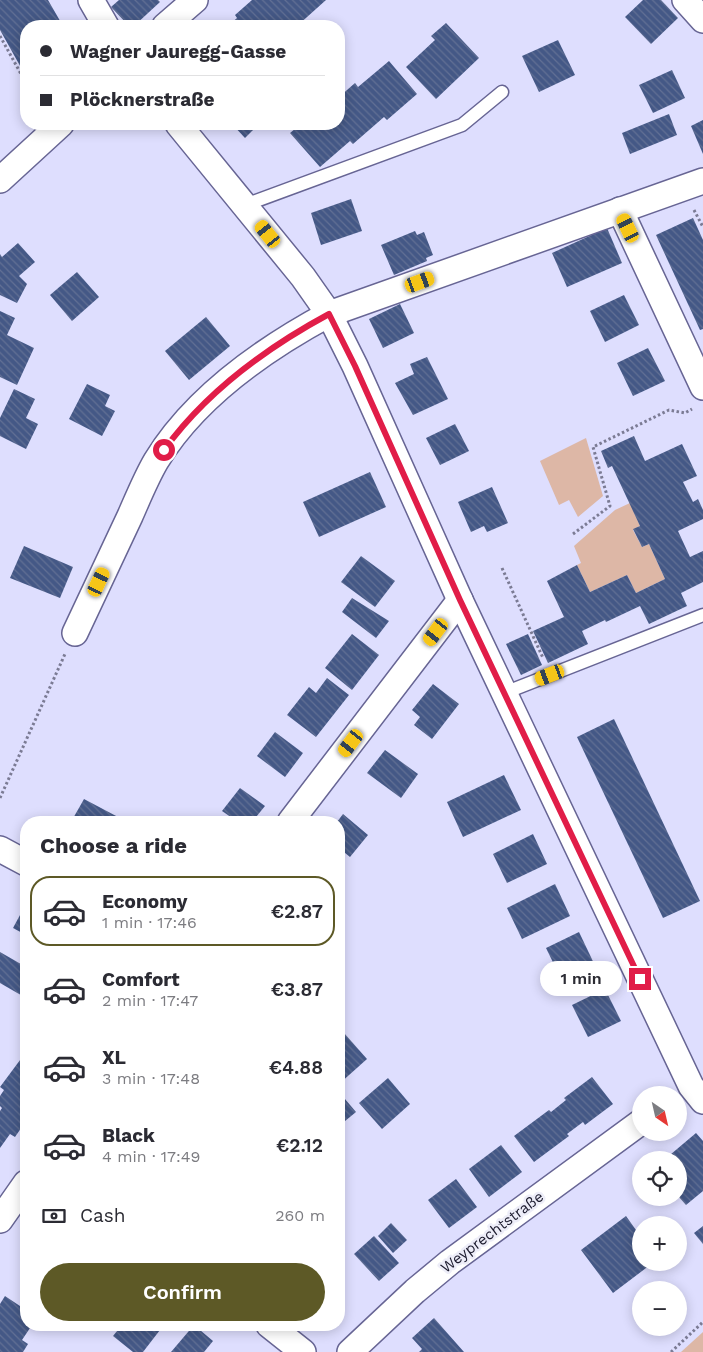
<!DOCTYPE html>
<meta charset="utf-8">
<style>
:root{--surface:#fff;--page:#f7f7f7;--text:#2b2b33;--muted:#7c7c81;--line:#e1e1e2;--accent:#5d5926}
body{margin:0;font-family:"Work Sans",sans-serif;background:var(--page);color:var(--text);height:100vh;display:flex;flex-direction:column;font-size:19px;white-space:nowrap}
*{box-sizing:border-box;margin:0}
p{font-size:16px;color:var(--muted)}
.icon{flex:none;width:28px;height:28px;fill:none;stroke:currentColor;stroke-width:2;stroke-linecap:round;stroke-linejoin:round}
.map{position:relative;flex:1;overflow:hidden}
.details{position:absolute;left:20px;top:816px;width:325px;height:515px;display:flex;flex-direction:column;background:var(--surface);border-radius:20px;box-shadow:0 2px 12px #0003}
.details>*{flex:none}
.top-card{position:absolute;left:20px;top:20px;width:325px;height:110px;border-radius:20px;box-shadow:0 2px 12px #0003;display:grid;align-content:center;height:110px;padding:0 20px;background:var(--surface)}
.needle{width:32px;rotate:146deg}
.buttons{position:absolute;left:632px;top:1086px;display:grid;gap:10px}
.buttons a{display:grid;place-items:center;width:55px;height:55px;border-radius:50%;background:var(--surface);box-shadow:0 2px 12px #0003;font-size:25px}
.end{position:absolute;width:22px;height:22px;margin:-11px;border:6px solid #e11d48;background:#fff;box-shadow:0 0 0 2px #fff}
.from{border-radius:50%}
.bubble{position:absolute;height:35px;border-radius:18px;background:var(--surface);box-shadow:0 2px 12px #0003;font-size:16px;font-weight:600;line-height:35px;text-align:center}
.car{position:absolute;width:15px;height:30px;margin:-15px -8px;border-radius:6px;box-shadow:0 0 4px 1px #0007;background:linear-gradient(#f5c518 24%,#345 0 40%,#f5c518 0 76%,#345 0 86%,#f5c518 0)}
.top-card b{display:flex;align-items:center;gap:18px;height:48px;font-size:19px}
.top-card b+b{border-top:1px solid var(--line)}
.top-card i{width:12px;height:12px;background:var(--text)}
ul{padding:0;list-style:none}
li{display:flex;align-items:center;gap:15px;height:70px;margin:0 10px 8px;padding:0 10px;border:2px solid transparent;border-radius:20px}
li div{flex:1}
li b{display:block;font-size:19px}
li em{font-style:normal;font-weight:600}
li.active{border-color:var(--accent)}
li>.icon{width:45px;height:45px;stroke-width:1.5}
h2{padding:0 20px;font-size:22px;line-height:60px}
.pay{display:flex;align-items:center;gap:12px;height:55px;padding:0 20px;font-size:19px}
.pay p{margin-inline-start:auto}
.button{display:flex;gap:10px;margin-top:auto;padding:10px 20px}
.button a{flex:1;height:58px;border-radius:30px;background:var(--accent);color:#fff;font-size:20px;font-weight:600;line-height:58px;text-align:center}
.map>svg:first-child{display:block}
.green{fill:#ddb7a6}
.building{fill:url(#building-back-hatch)}
.lines{fill:none;stroke-linecap:round;stroke-linejoin:round}
.lane-casing{stroke:#676594;stroke-width:15}
.street-casing{stroke:#676594;stroke-width:28}
.path{stroke:#7b7b94;stroke-width:3;stroke-dasharray:2.5 2.5;stroke-linecap:butt}
.lane{stroke:#fff;stroke-width:12}
.street{stroke:#fff;stroke-width:25}
.route{stroke:#e11d48;stroke-width:6}
.labels{text-anchor:middle;dominant-baseline:central;stroke-width:5;stroke-linejoin:round;paint-order:stroke}
.street-label{font-size:15px;fill:#1a192c;stroke:#ededf8}
</style>
<div class="map">
<svg width="703" height="1352" viewBox="0 0 703 1352">
<defs>
<pattern id="building-back-hatch" width="6" height="6" patternUnits="userSpaceOnUse" patternTransform="scale(1.25)"><rect width="6" height="6" fill="#445886"/><path d="M-1 5l2 2M0 0l6 6M5-1l2 2" fill="none" stroke="#627094"/></pattern>
</defs>
<rect width="100%" height="100%" fill="#dedefe"/>
<g class="green">
<polygon points="586,438 603,496 578,517 569,500 559,505 540,461"/>
<polygon points="630,503 640,526 633,530 642,547 649,544 665,579 636,593 627,575 590,592 577,565 581,563 574,546 615,510"/>
<polygon points="703,1332 703,1352 681,1352"/>
</g>
<g class="building">
<polygon points="0,0 48,0 63,26 26,26 26,72 24,73 0,30"/>
<polygon points="119,0 158,0 160,2 134,26 129,26 111,7"/>
<polygon points="252,0 326,0 297,26 228,26 237,18 235,15"/>
<polygon points="643,0 661,0 678,18 651,44 625,17"/>
<polygon points="446,23 479,58 436,99 406,67 435,40 431,36"/>
<polygon points="558,40 575,75 539,92 522,56"/>
<polygon points="389,61 417,94 387,120 384,117 353,144 350,141 320,167 290,133 301,124 339,124 339,97 355,83 358,87"/>
<polygon points="672,70 685,98 653,113 639,85"/>
<polygon points="669,114 677,135 630,154 622,133"/>
<polygon points="703,120 703,154 691,126"/>
<polygon points="232,124 259,124 245,138"/>
<polygon points="351,199 362,231 321,245 311,213"/>
<polygon points="693,218 703,240 703,329 700,330 656,235"/>
<polygon points="607,228 622,263 567,287 552,253"/>
<polygon points="415,231 417,235 424,232 433,255 426,258 427,261 394,275 381,245"/>
<polygon points="18,243 35,262 19,276 27,284 17,303 0,295 0,254 2,257"/>
<polygon points="77,272 99,297 72,321 50,295"/>
<polygon points="624,295 639,325 605,342 590,311"/>
<polygon points="400,304 414,333 383,348 369,319"/>
<polygon points="0,311 15,318 7,335 34,348 17,385 0,377"/>
<polygon points="206,317 230,346 189,380 165,351"/>
<polygon points="648,348 665,381 633,396 617,363"/>
<polygon points="427,357 448,399 413,415 395,383 414,374 410,364"/>
<polygon points="87,384 110,395 105,406 115,411 102,436 69,419"/>
<polygon points="14,389 35,399 26,418 38,424 26,449 0,436 0,418"/>
<polygon points="455,424 469,451 440,465 426,438"/>
<polygon points="634,436 645,461 682,444 697,476 683,482 693,502 698,499 703,510 703,519 678,531 690,557 703,551 703,582 681,593 687,606 649,624 640,606 606,622 605,620 582,631 588,644 548,663 533,631 564,617 547,581 577,565 590,592 627,575 636,593 665,579 649,544 642,547 633,529 640,526 612,466 608,468 601,451"/>
<polygon points="370,472 386,507 319,537 303,502"/>
<polygon points="492,487 508,523 487,532 484,526 471,532 458,502"/>
<polygon points="24,546 73,567 60,598 10,578"/>
<polygon points="361,556 395,581 375,607 341,582"/>
<polygon points="352,598 389,621 376,638 342,612"/>
<polygon points="352,634 379,655 352,690 325,668"/>
<polygon points="528,634 542,665 521,675 506,644"/>
<polygon points="327,678 349,695 316,737 287,715 309,687 316,693"/>
<polygon points="433,684 459,704 432,739 414,725 420,717 412,710"/>
<polygon points="614,719 700,901 663,918 577,737"/>
<polygon points="275,732 303,753 285,777 257,756"/>
<polygon points="385,750 418,774 401,798 367,773"/>
<polygon points="504,775 521,810 463,837 447,802"/>
<polygon points="240,788 265,806 252,822 238,822 222,811"/>
<polygon points="84,799 118,817 127,822 71,822"/>
<polygon points="343,814 368,835 350,857 339,848 339,822 337,822"/>
<polygon points="533,834 547,864 507,883 493,854"/>
<polygon points="555,884 570,916 522,939 507,908"/>
<polygon points="26,904 26,935 13,928"/>
<polygon points="579,932 599,974 566,989 546,948"/>
<polygon points="0,952 26,967 26,998 0,983"/>
<polygon points="605,989 621,1021 588,1037 572,1005"/>
<polygon points="344,1033 367,1059 339,1084 339,1037"/>
<polygon points="26,1052 26,1121 15,1137 10,1134 0,1148 0,1111 2,1108 0,1106 0,1096 4,1090 0,1087"/>
<polygon points="592,1077 613,1104 585,1125 583,1122 567,1134 569,1136 534,1162 514,1136 549,1110 551,1112 566,1100 564,1098"/>
<polygon points="388,1078 410,1104 382,1129 359,1103"/>
<polygon points="339,1092 356,1112 339,1126"/>
<polygon points="696,1133 703,1141 703,1191 686,1205 679,1197 679,1160 664,1160"/>
<polygon points="501,1145 522,1172 489,1197 469,1169"/>
<polygon points="456,1179 477,1207 449,1228 428,1200"/>
<polygon points="626,1216 641,1237 641,1262 654,1262 613,1293 581,1250"/>
<polygon points="391,1223 407,1240 393,1253 378,1236"/>
<polygon points="703,1226 703,1244 694,1233"/>
<polygon points="374,1236 399,1263 379,1281 354,1254"/>
<polygon points="5,1296 26,1310 26,1325 32,1325 22,1340 28,1344 23,1352 0,1352 0,1304"/>
<polygon points="434,1318 464,1352 419,1352 422,1349 412,1338"/>
<polygon points="122,1325 154,1325 160,1330 143,1352 133,1352 113,1336"/>
<polygon points="194,1325 213,1341 204,1352 171,1352"/>
</g>
<g class="lines">
<g class="lane-casing">
<g id="lane">
<polyline points="245,205 462,125 502,92"/>
<polyline points="504,693 703,615"/>
</g>
</g>
<g class="street-casing">
<g id="street">
<polyline points="91,0 106,26"/>
<polyline points="685,0 703,20"/>
<polyline points="165,26 195,0"/>
<polyline points="178,124 303,277 329,314 355,366 460,600 691,1086 703,1101"/>
<polyline points="0,180 61,124"/>
<polyline points="620,210 703,387"/>
<path d="M75 633C93 594 112 555 130 516 138 498 146 478 156 461 195 397 264 349 329 314L703 181"/>
<polyline points="290,822 460,600"/>
<polyline points="0,849 26,863"/>
<polyline points="0,1220 26,1183"/>
<polyline points="269,1325 303,1352"/>
<polyline points="350,1352 415,1291 450,1262 641,1122"/>
</g>
</g>
<g class="path">
<polyline points="0,36 26,83"/>
<polyline points="694,210 703,227"/>
<polyline points="573,534 610,506 593,447 669,410 685,413 692,409"/>
<polyline points="502,568 543,658"/>
<polyline points="0,798 65,654"/>
<polyline points="671,1352 703,1322"/>
</g>
<use href="#lane" class="lane"/>
<use href="#street" class="street"/>
</g>
<g class="lines">
<path class="route" d="M164 450C206 392 266 348 329 314L355 366 460 600 640 979"/>
</g>
<g class="labels">
<g class="street-label">
<text transform="translate(492 1232) rotate(-37)">Weyprechtstraße</text>
</g>
</g>
</svg>
<div class="buttons">
<a><svg class="needle" viewBox="-14 -14 28 28"><path d="M0-13l5 13h-10z" fill="#e53935"/><path d="M0 13l5-13h-10z" fill="#7c7c81"/></svg></a>
<a><svg class="icon" aria-label="locate" viewBox="0 0 24 24"><circle cx="12" cy="12" r="6"/><path d="M12 2v4M12 18v4M2 12h4M18 12h4"/></svg></a>
<a>+</a>
<a>−</a>
</div>
<i class="end from" style="left:164px;top:450px"></i>
<i class="end" style="left:640px;top:979px"></i>
<div class="bubble" style="left:540px;top:961px;width:82px">1 min</div>
<i class="car" style="left:628px;top:228px;rotate:334deg"></i>
<i class="car" style="left:268px;top:234px;rotate:321deg"></i>
<i class="car" style="left:420px;top:282px;rotate:70deg"></i>
<i class="car" style="left:99px;top:582px;rotate:25deg"></i>
<i class="car" style="left:436px;top:632px;rotate:217deg"></i>
<i class="car" style="left:550px;top:675px;rotate:249deg"></i>
<i class="car" style="left:351px;top:743px;rotate:217deg"></i>
<div class="top-card">
<b><i class="from"></i>Wagner Jauregg-Gasse</b>
<b><i></i>Plöcknerstraße</b>
</div>
<section class="details">
<h2>Choose a ride</h2>
<ul>
<li class="active"><svg class="icon" aria-label="car" viewBox="0 0 24 24"><path d="M5 17H2v-5l4-1 3-4h7l3 4 3 1v5h-3M9 17h6M6 11h13"/><circle cx="7" cy="17" r="2"/><circle cx="17" cy="17" r="2"/></svg><div><b>Economy</b><p>1 min · 17:46</p></div><em>€2.87</em></li>
<li><svg class="icon" aria-label="car" viewBox="0 0 24 24"><path d="M5 17H2v-5l4-1 3-4h7l3 4 3 1v5h-3M9 17h6M6 11h13"/><circle cx="7" cy="17" r="2"/><circle cx="17" cy="17" r="2"/></svg><div><b>Comfort</b><p>2 min · 17:47</p></div><em>€3.87</em></li>
<li><svg class="icon" aria-label="car" viewBox="0 0 24 24"><path d="M5 17H2v-5l4-1 3-4h7l3 4 3 1v5h-3M9 17h6M6 11h13"/><circle cx="7" cy="17" r="2"/><circle cx="17" cy="17" r="2"/></svg><div><b>XL</b><p>3 min · 17:48</p></div><em>€4.88</em></li>
<li><svg class="icon" aria-label="car" viewBox="0 0 24 24"><path d="M5 17H2v-5l4-1 3-4h7l3 4 3 1v5h-3M9 17h6M6 11h13"/><circle cx="7" cy="17" r="2"/><circle cx="17" cy="17" r="2"/></svg><div><b>Black</b><p>4 min · 17:49</p></div><em>€2.12</em></li>
</ul>
<div class="pay"><svg class="icon" aria-label="cash" viewBox="0 0 24 24"><path d="M3 7h18v10H3z"/><circle cx="12" cy="12" r="2"/></svg>Cash<p>260 m</p></div>
<div class="button"><a>Confirm</a></div>
</section>
</div>
